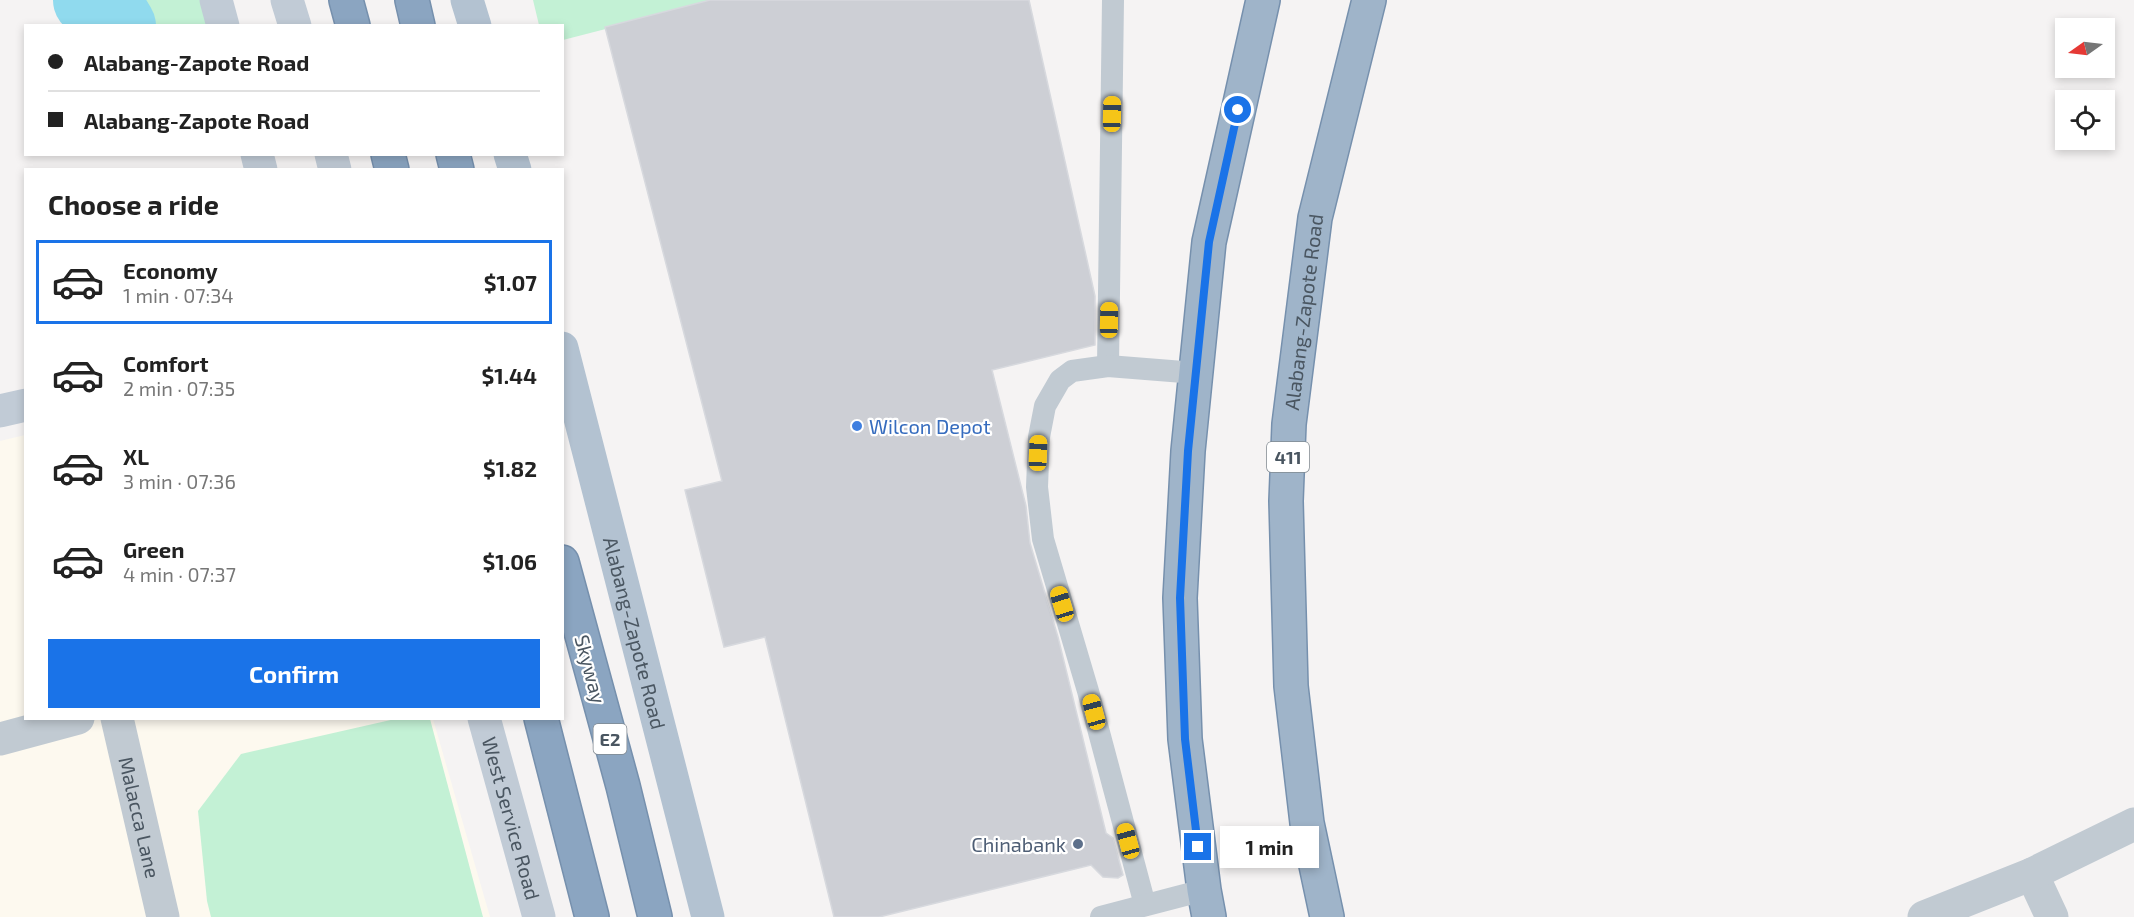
<!DOCTYPE html>
<meta charset="utf-8">
<style>
:root{--surface:#fff;--page:#f6f6f6;--text:#222;--muted:#767676;--line:#e0e0e0;--accent:#1a73e8}
body{margin:0;font-family:"Exo 2",sans-serif;background:var(--page);color:var(--text);height:100vh;display:flex;flex-direction:column;font-size:22px;white-space:nowrap}
*{box-sizing:border-box;margin:0}
p{font-size:20px;color:var(--muted)}
.icon{flex:none;width:33px;height:33px;fill:none;stroke:currentColor;stroke-width:2;stroke-linecap:round;stroke-linejoin:round}
.map{position:relative;flex:1;overflow:hidden}
.sheet{position:absolute;left:24px;top:168px;width:540px;height:552px;display:flex;flex-direction:column;background:var(--surface);border-radius:0px;box-shadow:0 3px 9px #0003}
.sheet>*{flex:none}
.top-card{position:absolute;left:24px;top:24px;width:540px;height:132px;border-radius:0px;box-shadow:0 3px 9px #0003;display:grid;align-content:center;height:132px;padding:0 24px;background:var(--surface)}
.needle{width:39px;rotate:256deg}
.controls{position:absolute;left:2055px;top:18px;display:grid;gap:12px}
.controls a{display:grid;place-items:center;width:60px;height:60px;border-radius:0px;background:var(--surface);box-shadow:0 3px 9px #0003;font-size:30px}
.end{position:absolute;width:27px;height:27px;margin:-14px;border:8px solid #1a73e8;background:#fff;box-shadow:0 0 0 3px #fff}
.from{border-radius:50%}
.bubble{position:absolute;height:42px;border-radius:0px;background:var(--surface);box-shadow:0 3px 9px #0003;font-size:20px;font-weight:700;line-height:42px;text-align:center}
.car{position:absolute;width:18px;height:36px;margin:-18px -9px;border-radius:8px;box-shadow:0 0 4px 2px #0007;background:linear-gradient(#f5c518 24%,#345 0 40%,#f5c518 0 76%,#345 0 86%,#f5c518 0)}
.top-card b{display:flex;align-items:center;gap:21px;height:57px;font-size:22px}
.top-card b+b{border-top:2px solid var(--line)}
.top-card i{width:15px;height:15px;background:var(--text)}
ul{padding:0;list-style:none}
li{display:flex;align-items:center;gap:18px;height:84px;margin:0 12px 9px;padding:0 12px;border:3px solid transparent;border-radius:0px}
li div{flex:1}
li b{display:block;font-size:22px}
li em{font-style:normal;font-weight:700}
li.on{border-color:var(--accent)}
li>.icon{width:54px;height:54px;stroke-width:1.5}
h2{padding:0 24px;font-size:27px;line-height:72px}
.button{display:flex;gap:12px;margin-top:auto;padding:12px 24px}
.button a{flex:1;height:69px;border-radius:0px;background:var(--accent);color:#fff;font-size:24px;font-weight:700;line-height:69px;text-align:center}
.map>svg:first-child{display:block}
.commercial{fill:#fdf9ef}
.green{fill:#c3f1d5}
.lines{fill:none;stroke-linecap:round;stroke-linejoin:round}
.river{stroke:#90daee;stroke-width:72}
.building{fill:#cdcfd5;stroke:#d7d9de;stroke-width:1.5}
.trunk-casing{stroke:#7690ad;stroke-width:36}
.motorway-casing{stroke:#7690ad;stroke-width:36}
.service{stroke:#c1cad2;stroke-width:22}
.minor{stroke:#c1cad2;stroke-width:33}
.tertiary{stroke:#c1cad2;stroke-width:33}
.secondary{stroke:#c1cbd6;stroke-width:33}
.primary{stroke:#b3c2d1;stroke-width:33}
.trunk{stroke:#9fb4c9;stroke-width:33}
.motorway{stroke:#8ba5c1;stroke-width:33}
.route{stroke:#1a73e8;stroke-width:8}
.shop-dot{fill:#3f7fe0;stroke:#fff;stroke-width:2}
.service-dot{fill:#5c6f8a;stroke:#fff;stroke-width:2}
.labels{text-anchor:middle;dominant-baseline:central;stroke-width:4.5;stroke-linejoin:round;paint-order:stroke}
.shield{fill:#fff;stroke:#808990;stroke-width:1.5}
.shield-label{font-size:18px;font-weight:bold;fill:#4a5661}
.street-label{font-size:20px;fill:#4a5661;stroke:#fff}
.shop-label{font-size:20px;fill:#366cbe;stroke:#fff;text-anchor:start}
.service-label{font-size:20px;fill:#4e5e75;stroke:#fff;text-anchor:end}
</style>
<div class="map">
<svg width="2134" height="917" viewBox="0 0 2134 917">
<rect width="100%" height="100%" fill="#f5f3f3"/>
<polygon class="commercial" points="25,435 26,718 433,719 490,917 0,917 0,441"/>
<g class="green">
<polygon points="122,0 222,0 228,25 151,25 132,6"/>
<polygon points="533,0 718,0 563,40 562,26 539,25"/>
<polygon points="395,719 430,719 483,917 211,917 207,901 198,811 241,754"/>
</g>
<g class="lines">
<polyline class="river" points="89,0 112,13 120,26"/>
</g>
<polygon class="building" points="710,0 1029,0 1095,296 1095,345 992,370 1026,506 1030,543 1058,637 1106,833 1113,838 1123,875 1118,878 1103,877 1091,865 879,917 834,917 765,637 724,647 685,490 722,481 605,27"/>
<g class="lines">
<g class="trunk-casing">
<g id="trunk">
<polyline points="1209,917 1204,890 1185,739 1180,598 1188,451 1209,242 1263,0"/>
<path id="s4" d="M1327 917 1307 823 1291 686 1286 501 1289 424 1315 218 1369 0"/>
</g>
</g>
<g class="motorway-casing">
<g id="motorway">
<polyline points="346,0 353,26"/>
<polyline points="412,0 418,26"/>
<polyline points="388,154 392,170"/>
<polyline points="453,154 457,170"/>
<polyline points="562,562 623,786 655,917"/>
<polyline points="541,718 592,917"/>
</g>
</g>
<g class="service">
<polyline points="1108,366 1113,0"/>
<polyline points="1145,905 1088,691 1043,539 1037,487 1039,437 1045,406 1060,380 1072,371 1108,366 1196,373"/>
<polyline points="1101,917 1204,890"/>
</g>
<g class="minor">
<path id="s1" d="M117 718 163 917"/>
<polyline points="0,739 78,718"/>
<polyline points="2032,874 2052,917"/>
</g>
<polyline class="tertiary" points="1924,917 2032,874 2134,824"/>
<g class="secondary">
<polyline points="216,0 223,26"/>
<polyline points="287,0 295,26"/>
<polyline points="257,154 261,170"/>
<polyline points="331,154 335,170"/>
<polyline points="0,411 26,405"/>
<path id="s2" d="M484 718 539 917"/>
</g>
<g class="primary">
<polyline points="467,0 475,26"/>
<polyline points="510,154 515,170"/>
<path id="s3" d="M562 348 708 917"/>
</g>
<use href="#trunk" class="trunk"/>
<use href="#motorway" class="motorway"/>
</g>
<g class="lines">
<polyline class="route" points="1198,847 1185,739 1180,598 1188,451 1209,242 1238,110"/>
</g>
<circle class="shop-dot" cx="857" cy="426" r="6"/>
<circle class="service-dot" cx="1078" cy="844" r="6"/>
<g class="labels">
<g class="shield">
<rect x="1267" y="442" width="42" height="30" rx="4.5"/>
<rect x="593.5" y="724" width="33" height="30" rx="4.5"/>
</g>
<g class="shield-label">
<text x="1288" y="457">411</text>
<text x="610" y="739">E2</text>
</g>
<g class="street-label">
<text stroke="none"><textPath href="#s4" startOffset="609">Alabang-Zapote Road</textPath></text>
<text stroke="none"><textPath href="#s3" startOffset="294">Alabang-Zapote Road</textPath></text>
<text transform="translate(591 669) rotate(75)">Skyway</text>
<text stroke="none"><textPath href="#s1" startOffset="102">Malacca Lane</textPath></text>
<text stroke="none"><textPath href="#s2" startOffset="104">West Service Road</textPath></text>
</g>
<g class="shop-label">
<text x="869" y="426">Wilcon Depot</text>
</g>
<g class="service-label">
<text x="1066" y="844">Chinabank</text>
</g>
</g>
</svg>
<div class="controls">
<a><svg class="needle" viewBox="-14 -14 28 28"><path d="M0-13l5 13h-10z" fill="#e53935"/><path d="M0 13l5-13h-10z" fill="#767676"/></svg></a>
<a><svg class="icon" aria-label="locate" viewBox="0 0 24 24"><circle cx="12" cy="12" r="6"/><path d="M12 2v4M12 18v4M2 12h4M18 12h4"/></svg></a>
</div>
<i class="end from" style="left:1238px;top:110px"></i>
<i class="end" style="left:1198px;top:847px"></i>
<div class="bubble" style="left:1220px;top:826px;width:99px">1 min</div>
<i class="car" style="left:1112px;top:114px;rotate:1deg"></i>
<i class="car" style="left:1109px;top:320px;rotate:1deg"></i>
<i class="car" style="left:1038px;top:453px;rotate:2deg"></i>
<i class="car" style="left:1062px;top:604px;rotate:343deg"></i>
<i class="car" style="left:1094px;top:712px;rotate:345deg"></i>
<i class="car" style="left:1128px;top:841px;rotate:345deg"></i>
<div class="top-card">
<b><i class="from"></i>Alabang-Zapote Road</b>
<b><i></i>Alabang-Zapote Road</b>
</div>
<section class="sheet">
<h2>Choose a ride</h2>
<ul>
<li class="on"><svg class="icon" aria-label="car" viewBox="0 0 24 24"><path d="M5 17H2v-5l4-1 3-4h7l3 4 3 1v5h-3M9 17h6M6 11h13"/><circle cx="7" cy="17" r="2"/><circle cx="17" cy="17" r="2"/></svg><div><b>Economy</b><p>1 min · 07:34</p></div><em>$1.07</em></li>
<li><svg class="icon" aria-label="car" viewBox="0 0 24 24"><path d="M5 17H2v-5l4-1 3-4h7l3 4 3 1v5h-3M9 17h6M6 11h13"/><circle cx="7" cy="17" r="2"/><circle cx="17" cy="17" r="2"/></svg><div><b>Comfort</b><p>2 min · 07:35</p></div><em>$1.44</em></li>
<li><svg class="icon" aria-label="car" viewBox="0 0 24 24"><path d="M5 17H2v-5l4-1 3-4h7l3 4 3 1v5h-3M9 17h6M6 11h13"/><circle cx="7" cy="17" r="2"/><circle cx="17" cy="17" r="2"/></svg><div><b>XL</b><p>3 min · 07:36</p></div><em>$1.82</em></li>
<li><svg class="icon" aria-label="car" viewBox="0 0 24 24"><path d="M5 17H2v-5l4-1 3-4h7l3 4 3 1v5h-3M9 17h6M6 11h13"/><circle cx="7" cy="17" r="2"/><circle cx="17" cy="17" r="2"/></svg><div><b>Green</b><p>4 min · 07:37</p></div><em>$1.06</em></li>
</ul>
<div class="button"><a>Confirm</a></div>
</section>
</div>
